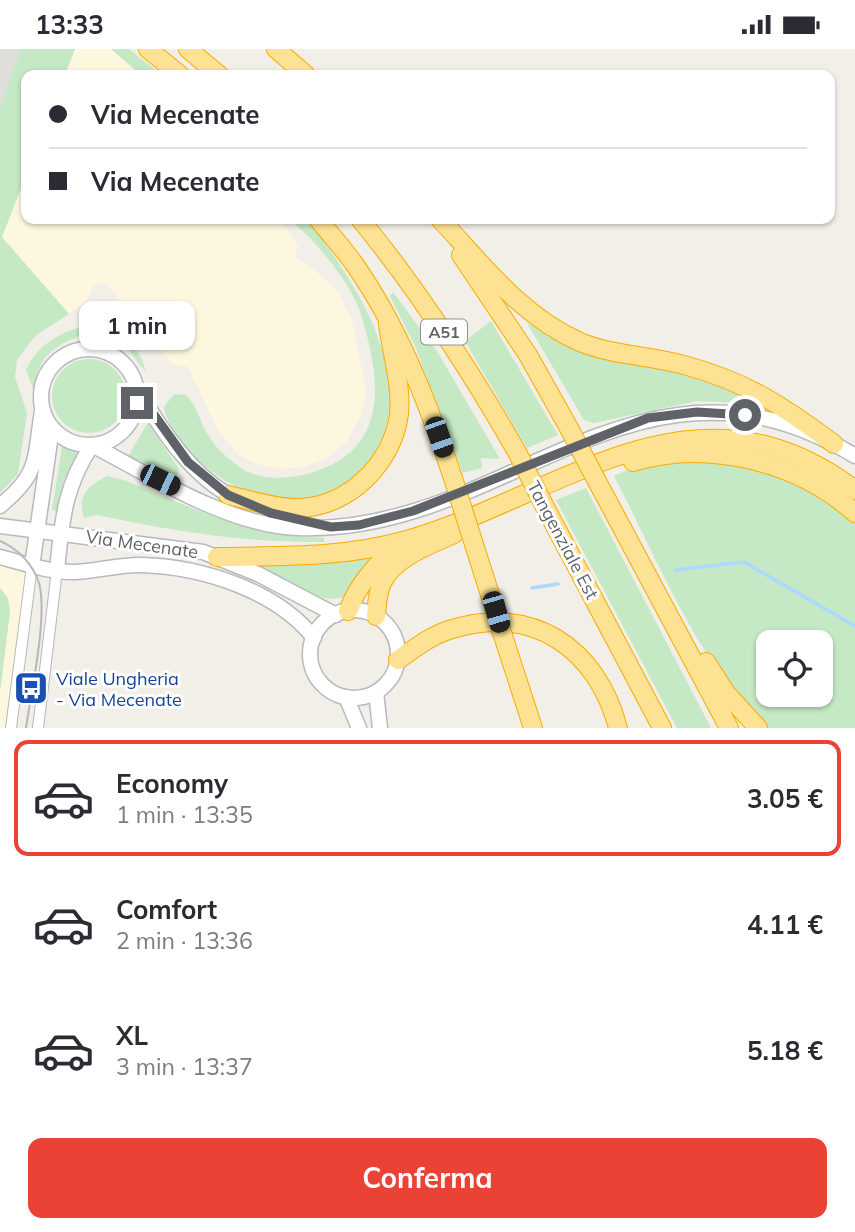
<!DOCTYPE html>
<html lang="it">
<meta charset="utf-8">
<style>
:root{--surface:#fff;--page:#f2f2f3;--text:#2b2b33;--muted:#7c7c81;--line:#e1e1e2;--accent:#ea4335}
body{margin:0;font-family:Mulish,sans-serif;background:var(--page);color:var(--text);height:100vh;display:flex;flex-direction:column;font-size:26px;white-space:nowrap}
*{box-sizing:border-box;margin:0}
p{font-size:23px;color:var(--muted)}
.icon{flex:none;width:38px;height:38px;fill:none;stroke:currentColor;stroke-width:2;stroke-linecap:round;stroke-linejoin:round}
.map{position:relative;height:679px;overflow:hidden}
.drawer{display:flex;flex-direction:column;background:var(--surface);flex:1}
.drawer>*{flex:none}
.top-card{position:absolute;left:21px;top:21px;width:814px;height:154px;border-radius:14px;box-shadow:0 2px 5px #0004;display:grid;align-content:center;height:154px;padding:0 28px;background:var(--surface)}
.tools{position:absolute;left:756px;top:581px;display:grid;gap:14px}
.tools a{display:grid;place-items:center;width:77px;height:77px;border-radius:14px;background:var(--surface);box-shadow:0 2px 5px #0004;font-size:35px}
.end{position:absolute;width:32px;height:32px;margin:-16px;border:9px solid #5f6368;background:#fff;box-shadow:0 0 0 4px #fff}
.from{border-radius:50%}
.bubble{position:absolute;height:49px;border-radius:14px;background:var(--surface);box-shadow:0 2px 5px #0004;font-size:23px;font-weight:700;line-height:49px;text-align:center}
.car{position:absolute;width:21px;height:42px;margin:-21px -10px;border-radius:9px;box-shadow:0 0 5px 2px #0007;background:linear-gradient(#222 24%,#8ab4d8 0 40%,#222 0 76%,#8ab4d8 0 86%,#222 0)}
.top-card b{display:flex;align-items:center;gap:24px;height:66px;font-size:26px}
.top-card b+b{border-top:2px solid var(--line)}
.top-card i{width:18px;height:18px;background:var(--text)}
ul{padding:12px 0 0;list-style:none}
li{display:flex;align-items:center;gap:21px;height:116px;margin:0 14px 10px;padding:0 14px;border:4px solid transparent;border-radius:14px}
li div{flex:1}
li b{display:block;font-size:26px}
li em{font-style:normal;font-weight:700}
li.active{border-color:var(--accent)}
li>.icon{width:63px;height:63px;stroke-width:1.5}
.button{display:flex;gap:14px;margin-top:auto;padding:14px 28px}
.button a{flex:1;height:80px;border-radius:14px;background:var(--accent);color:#fff;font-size:28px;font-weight:700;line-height:80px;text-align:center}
.status{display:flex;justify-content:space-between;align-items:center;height:49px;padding:0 35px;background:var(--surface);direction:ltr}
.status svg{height:19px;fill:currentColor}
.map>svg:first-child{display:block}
.commercial{fill:#fef7e0}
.industrial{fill:#e0deda}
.green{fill:#c5e8c5;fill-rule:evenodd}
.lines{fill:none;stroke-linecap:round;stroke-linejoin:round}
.stream{stroke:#aadaff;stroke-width:3.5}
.street-casing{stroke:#b5b8bc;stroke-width:12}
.secondary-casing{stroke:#b6babf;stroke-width:17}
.highway-casing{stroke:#f9ab00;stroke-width:20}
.street{stroke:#fff;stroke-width:10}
.secondary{stroke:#fff;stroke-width:14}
.highway{stroke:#fde293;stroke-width:18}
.tram{stroke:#b6b7b8;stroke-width:2}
.highway-bridge-casing{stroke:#f9ab00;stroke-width:20;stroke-linecap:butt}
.highway-bridge{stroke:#fde293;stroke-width:18}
.route{stroke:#5f6368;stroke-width:9}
.labels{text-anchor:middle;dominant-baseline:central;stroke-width:6;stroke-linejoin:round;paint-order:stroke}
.shield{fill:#fff;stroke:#8f9295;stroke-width:2}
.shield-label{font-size:16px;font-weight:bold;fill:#5f6368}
.street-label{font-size:18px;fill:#5f6368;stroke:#fff}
.transit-label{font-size:18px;fill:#164399;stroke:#fff;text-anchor:start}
</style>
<div class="status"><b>13:33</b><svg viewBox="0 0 49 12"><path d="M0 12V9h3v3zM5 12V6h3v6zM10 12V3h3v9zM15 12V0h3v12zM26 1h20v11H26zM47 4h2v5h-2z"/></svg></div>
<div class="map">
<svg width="855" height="679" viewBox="0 0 855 679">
<rect width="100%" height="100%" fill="#f1efe8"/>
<g class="commercial">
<polygon points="75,0 111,0 141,26 65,26"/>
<polygon points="26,126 26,170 279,170 298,197 295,209 311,218 338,242 352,272 366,342 362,364 345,395 326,409 303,418 280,420 257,415 239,406 219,383 188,318 172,315 110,239 103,234 94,235 86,253 69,265 2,188"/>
<polygon points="0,509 31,518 10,679 0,679"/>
</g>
<polygon class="industrial" points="0,0 21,0 0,57"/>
<g class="green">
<polygon points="21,0 75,0 65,26 26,26 26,126 2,188 69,265 35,287 17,311 15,328 27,364 18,425 0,444 0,57"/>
<polygon points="111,0 129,0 162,26 141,26"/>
<path d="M292 170H307C345 220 387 280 390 346 392 405 339 462 278 452 248 447 220 431 198 411 185 398 167 377 164 358L174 345 186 346C195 355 199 368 204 379 213 397 227 410 244 421 263 431 287 430 307 425 389 403 382 335 362 269 354 240 330 211 310 189 304 182 295 178 292 170Z"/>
<polygon points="393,243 438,304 500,410 481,409 482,419 463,424 415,297 390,247"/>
<polygon points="491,272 558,386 527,399 465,292"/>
<polygon points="527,274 572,296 697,326 753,348 745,354 697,352 594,374 584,371"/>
<path d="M84 277C115 276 139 292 146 323 136 313 130 298 116 290 93 277 56 292 42 313 37 321 36 332 33 339L26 321C38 295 58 285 84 277Z"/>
<circle cx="89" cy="347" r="37"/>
<polygon points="148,374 179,420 177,427 128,407"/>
<polygon points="62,397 81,406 63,433 56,462 52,461"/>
<path d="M676 410C741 410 808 426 855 473V679H768C700 620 656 507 614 427L632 419ZM768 593H821V646H768Z"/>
<path d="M107 427 124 431C194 459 247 488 324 489V493C247 494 172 482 97 466L84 469C77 446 88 437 107 427Z"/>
<polygon points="586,439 711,679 677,679 556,451"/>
<path d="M376 508C368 519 360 534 350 544 327 565 266 523 244 511L311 516Z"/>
<polygon points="0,539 8,549 10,563 0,643"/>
</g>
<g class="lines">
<g class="stream">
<polyline points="675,521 744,513 855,577"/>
<polyline points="532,539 558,535"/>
</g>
<g class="street-casing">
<g id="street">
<polyline points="11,679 32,517"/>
<polyline points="38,679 57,521"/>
</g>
</g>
<g class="secondary-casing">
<g id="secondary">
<circle cx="89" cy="348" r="48"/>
<path d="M138 342C163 383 192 428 236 450"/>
<path d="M0 457C40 424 34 411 42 362"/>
<polyline points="0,477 203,503 258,525 336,566"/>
<path d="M0 508C23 514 48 523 73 523 96 523 119 515 142 516 202 518 276 541 314 589"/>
<polyline points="32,517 52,379"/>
<path d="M57 521C62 472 64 438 92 396 153 428 228 476 297 479 507 487 637 275 855 407"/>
<circle cx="354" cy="605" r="44"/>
<polyline points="376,643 380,679"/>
<polyline points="346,648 359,679"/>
</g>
</g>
<g class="highway-casing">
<g id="highway">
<polyline points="148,0 180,26"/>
<polyline points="188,0 219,26"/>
<polyline points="276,0 306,26"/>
<path d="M318 170C330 185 344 200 355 216 399 279 428 354 452 426"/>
<path d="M360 170C420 243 470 321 517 403"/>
<path d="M440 170C482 215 521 267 580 293 614 307 649 306 684 316 747 333 783 357 834 395"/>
<polyline points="461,206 528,306 570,381"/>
<path d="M633 413C708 390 798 413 855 464"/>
<polyline points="598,434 729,679"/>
<path d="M228 446C250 451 274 459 297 459 348 459 393 414 399 365 402 335 391 303 388 274"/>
<polyline points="544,456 662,679"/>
<path d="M217 508C282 507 343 509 407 491 564 445 695 320 855 441"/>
<path d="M348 562C358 535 379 511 402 495"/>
<path d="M376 567C377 557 377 544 382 534 394 508 430 496 454 485"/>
<polyline points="506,596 533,679"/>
<path d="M398 611C414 600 430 587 449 581 532 554 597 599 618 679"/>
<polyline points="706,613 726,644 758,679"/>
</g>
</g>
<use href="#street" class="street"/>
<use href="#secondary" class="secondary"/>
<use href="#highway" class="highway"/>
<path class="tram" d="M0 492C18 500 33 515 39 534 48 567 31 644 26 679"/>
<g class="highway-bridge-casing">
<g id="highway-bridge">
<polyline points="570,381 598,434"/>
<polyline points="517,403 544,456"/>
<polyline points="452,426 506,596"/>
</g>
</g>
<use href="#highway-bridge" class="highway-bridge"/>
</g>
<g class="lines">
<polyline class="route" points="137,354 137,342 188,413 228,446 271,464 331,478 359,476 413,462 648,369 697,363 745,366"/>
</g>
<defs>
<g id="bus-square" transform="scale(1.75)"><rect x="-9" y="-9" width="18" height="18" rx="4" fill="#1a4fb4" stroke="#fff"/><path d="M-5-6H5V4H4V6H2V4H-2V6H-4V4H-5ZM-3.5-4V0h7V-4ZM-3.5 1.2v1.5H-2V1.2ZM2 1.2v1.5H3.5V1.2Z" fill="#fff"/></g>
</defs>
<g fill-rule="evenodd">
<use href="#bus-square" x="31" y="639"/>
</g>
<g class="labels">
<rect class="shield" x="421" y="270.5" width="46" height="25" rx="5"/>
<g class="shield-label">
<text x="444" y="283">A51</text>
</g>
<g class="street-label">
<text transform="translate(563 491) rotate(62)">Tangenziale Est</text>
<text transform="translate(142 495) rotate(8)">Via Mecenate</text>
</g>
<g class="transit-label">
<text x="56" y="629">Viale Ungheria<tspan x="56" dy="21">- Via Mecenate</tspan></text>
</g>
</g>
</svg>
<div class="tools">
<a><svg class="icon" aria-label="locate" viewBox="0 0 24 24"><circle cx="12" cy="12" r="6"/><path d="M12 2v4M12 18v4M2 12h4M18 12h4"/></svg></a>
</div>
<i class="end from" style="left:745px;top:366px"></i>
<i class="end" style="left:137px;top:354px"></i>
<div class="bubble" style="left:79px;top:252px;width:116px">1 min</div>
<i class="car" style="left:439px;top:388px;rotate:161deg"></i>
<i class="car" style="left:160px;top:431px;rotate:116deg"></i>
<i class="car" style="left:496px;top:563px;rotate:164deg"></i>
<div class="top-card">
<b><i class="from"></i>Via Mecenate</b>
<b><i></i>Via Mecenate</b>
</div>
</div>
<section class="drawer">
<ul>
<li class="active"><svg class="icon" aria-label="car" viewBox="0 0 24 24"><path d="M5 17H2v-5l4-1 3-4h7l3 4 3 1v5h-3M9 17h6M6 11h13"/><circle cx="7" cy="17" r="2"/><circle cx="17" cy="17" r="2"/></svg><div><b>Economy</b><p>1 min · 13:35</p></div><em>3.05 €</em></li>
<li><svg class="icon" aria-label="car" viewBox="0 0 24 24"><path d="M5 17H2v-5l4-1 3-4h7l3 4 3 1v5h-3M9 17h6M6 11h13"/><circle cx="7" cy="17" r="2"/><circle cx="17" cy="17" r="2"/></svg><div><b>Comfort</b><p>2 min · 13:36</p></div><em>4.11 €</em></li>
<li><svg class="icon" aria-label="car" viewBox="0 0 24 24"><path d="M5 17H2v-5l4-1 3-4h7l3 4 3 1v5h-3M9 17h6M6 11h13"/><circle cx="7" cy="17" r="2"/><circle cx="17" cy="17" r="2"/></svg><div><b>XL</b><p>3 min · 13:37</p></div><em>5.18 €</em></li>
</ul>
<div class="button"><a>Conferma</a></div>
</section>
